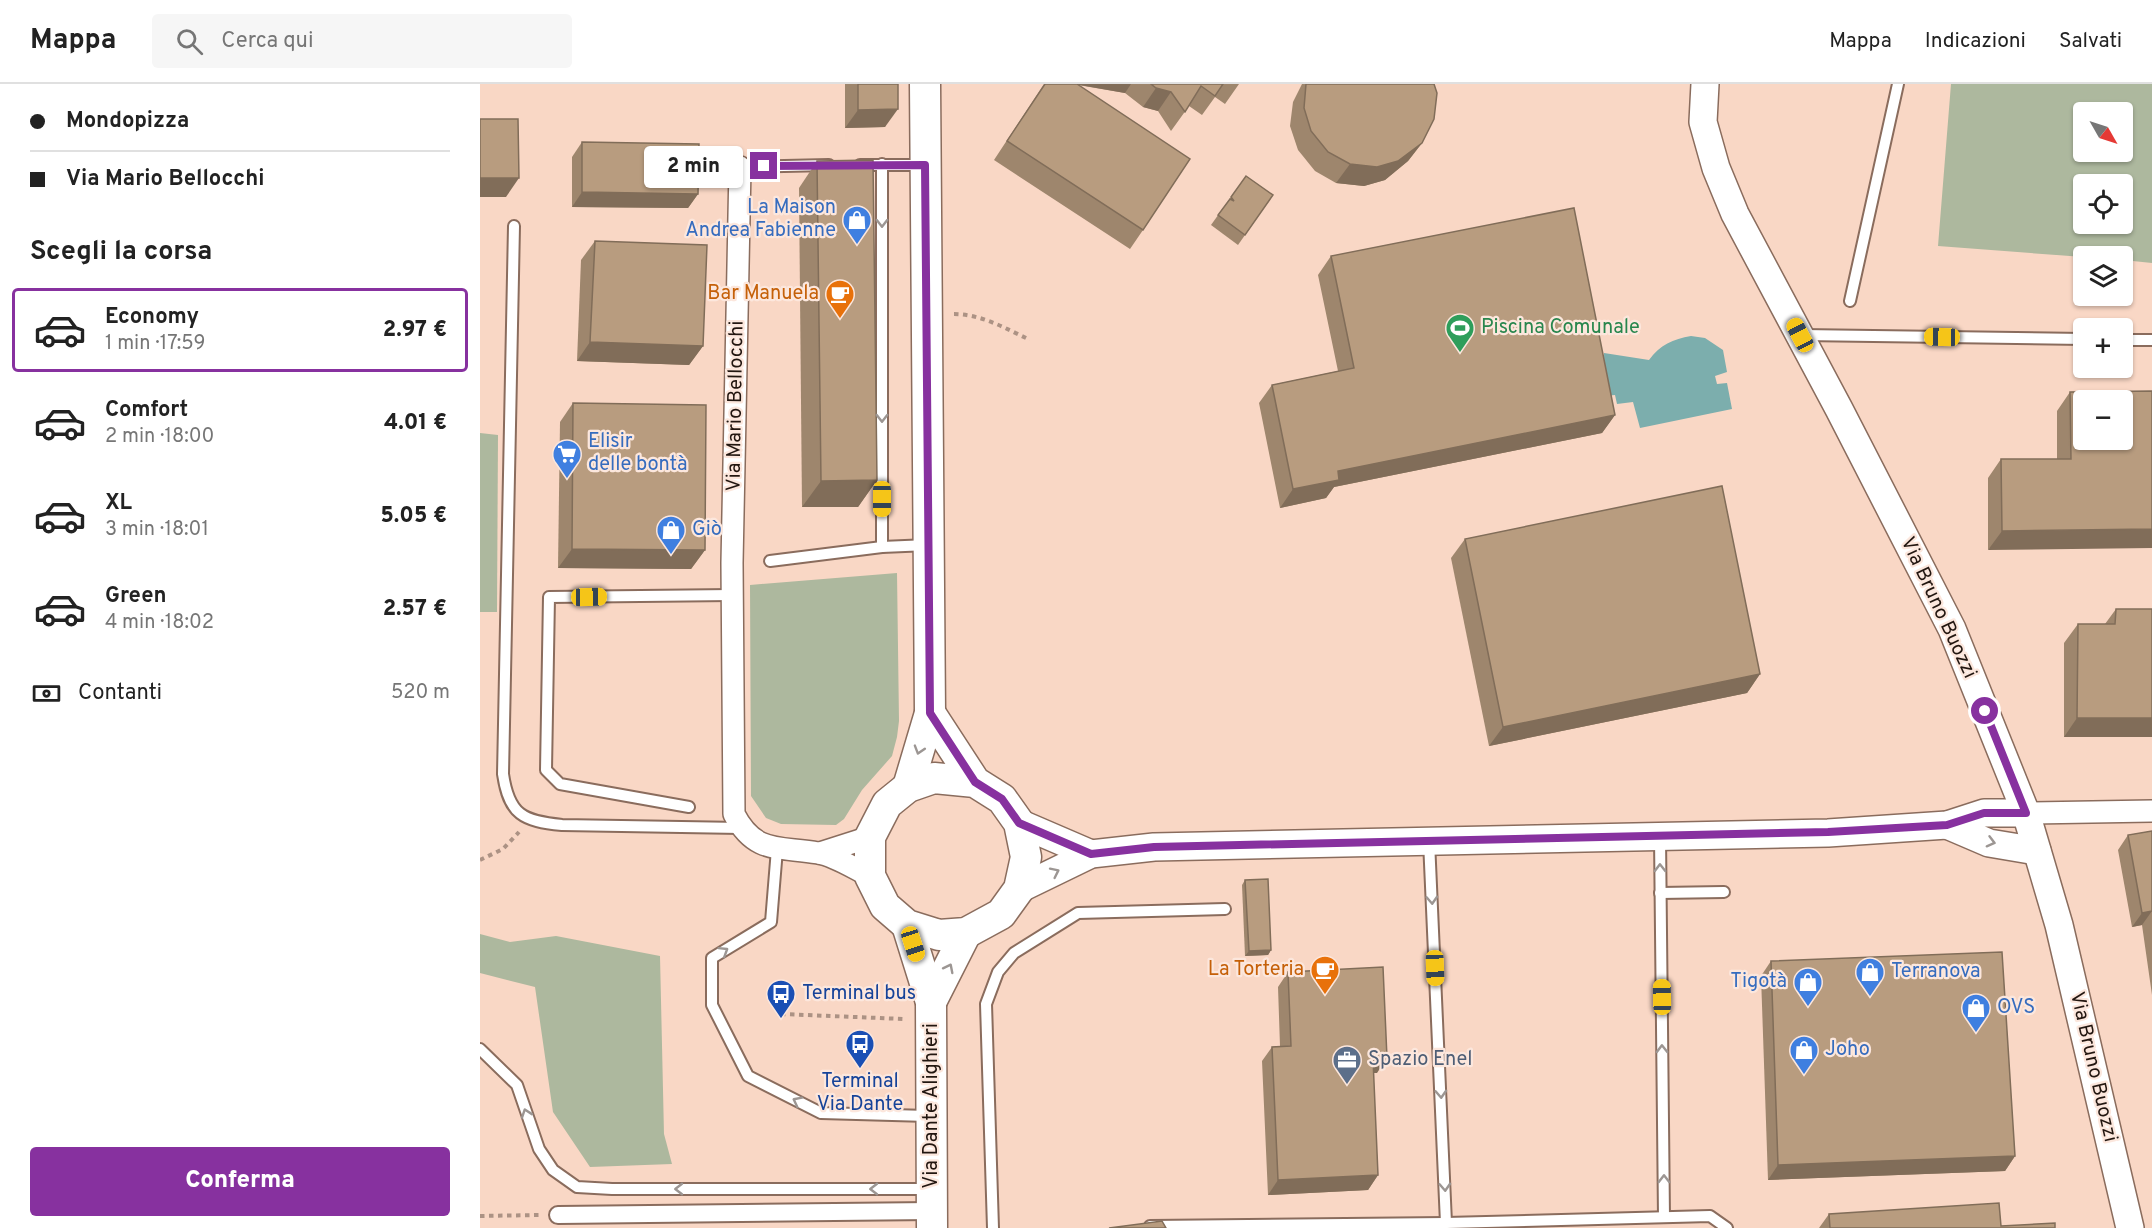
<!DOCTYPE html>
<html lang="it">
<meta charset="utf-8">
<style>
:root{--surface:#fff;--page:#f6f6f6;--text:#222;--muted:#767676;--line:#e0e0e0;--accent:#87319f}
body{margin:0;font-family:Overpass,sans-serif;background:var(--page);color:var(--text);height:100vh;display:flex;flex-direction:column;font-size:22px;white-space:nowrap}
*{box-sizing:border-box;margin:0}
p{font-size:20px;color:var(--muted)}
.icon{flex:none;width:33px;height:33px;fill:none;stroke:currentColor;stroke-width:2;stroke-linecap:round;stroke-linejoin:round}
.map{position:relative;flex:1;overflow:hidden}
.sheet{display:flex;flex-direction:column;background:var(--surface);width:480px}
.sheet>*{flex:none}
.hud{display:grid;align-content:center;height:132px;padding:0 30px;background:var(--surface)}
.needle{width:39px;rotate:129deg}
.fabs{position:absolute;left:1593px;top:18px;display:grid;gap:12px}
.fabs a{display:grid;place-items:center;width:60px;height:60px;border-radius:6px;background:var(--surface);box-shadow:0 2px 4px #0004;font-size:30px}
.end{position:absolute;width:27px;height:27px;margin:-14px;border:8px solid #87319f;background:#fff;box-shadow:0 0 0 3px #fff}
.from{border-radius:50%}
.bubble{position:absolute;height:42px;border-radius:6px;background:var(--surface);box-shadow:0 2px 4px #0004;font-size:20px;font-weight:800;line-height:42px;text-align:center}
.car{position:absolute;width:18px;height:36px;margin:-18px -9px;border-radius:8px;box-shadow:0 0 4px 2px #0007;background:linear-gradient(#f5c518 24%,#345 0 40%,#f5c518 0 76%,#345 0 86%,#f5c518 0)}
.hud b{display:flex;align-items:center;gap:21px;height:57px;font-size:22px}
.hud b+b{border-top:2px solid var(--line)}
.hud i{width:15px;height:15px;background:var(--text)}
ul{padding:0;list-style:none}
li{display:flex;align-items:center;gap:18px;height:84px;margin:0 12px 9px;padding:0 18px;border:3px solid transparent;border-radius:6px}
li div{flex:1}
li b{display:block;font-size:22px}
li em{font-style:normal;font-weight:800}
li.current{border-color:var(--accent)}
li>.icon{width:54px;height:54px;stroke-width:1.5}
h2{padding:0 30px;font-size:27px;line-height:72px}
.pay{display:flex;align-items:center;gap:15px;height:66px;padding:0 30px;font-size:22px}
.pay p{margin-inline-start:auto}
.cta{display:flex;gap:12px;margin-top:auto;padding:12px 30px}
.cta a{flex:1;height:69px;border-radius:6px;background:var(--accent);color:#fff;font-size:24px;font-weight:800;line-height:69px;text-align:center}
header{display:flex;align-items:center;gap:36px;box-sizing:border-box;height:84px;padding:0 30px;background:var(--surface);border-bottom:2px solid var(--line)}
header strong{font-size:28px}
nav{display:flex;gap:33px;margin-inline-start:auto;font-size:21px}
.search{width:420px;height:54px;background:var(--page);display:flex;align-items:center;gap:15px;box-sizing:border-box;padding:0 21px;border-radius:6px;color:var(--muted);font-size:22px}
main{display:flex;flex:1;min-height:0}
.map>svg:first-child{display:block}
.green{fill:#adb89e;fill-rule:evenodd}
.water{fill:#7caead}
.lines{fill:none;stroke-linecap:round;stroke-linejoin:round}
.service-casing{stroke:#8a6c5d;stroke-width:14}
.pedestrian-casing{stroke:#8a6c5d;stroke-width:20}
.minor-casing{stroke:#8a6c5d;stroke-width:24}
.tertiary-casing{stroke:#8a6c5d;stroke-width:30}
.secondary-casing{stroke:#8a6c5d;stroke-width:33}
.path{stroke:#ac9284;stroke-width:4;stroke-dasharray:4.5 4.5;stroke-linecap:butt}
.service{stroke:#fff;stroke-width:10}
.pedestrian{stroke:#fff;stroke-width:16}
.minor{stroke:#fff;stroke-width:21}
.tertiary{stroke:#fff;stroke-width:27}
.secondary{stroke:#fff;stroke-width:30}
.wall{fill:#9e866d}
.shaded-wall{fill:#816d59}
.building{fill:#b89c7f;stroke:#816d59;stroke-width:1.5;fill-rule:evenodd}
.oneway{stroke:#9c9693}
.route{stroke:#87319f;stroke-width:8}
.labels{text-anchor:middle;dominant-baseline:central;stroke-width:4.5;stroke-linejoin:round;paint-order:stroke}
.shop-label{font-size:20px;fill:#366cbe;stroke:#fce7dd;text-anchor:start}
.food-label{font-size:20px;fill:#c56008;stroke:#fce7dd;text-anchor:end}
.leisure-label{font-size:20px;fill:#27864d;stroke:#fce7dd;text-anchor:start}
.street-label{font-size:20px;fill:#221610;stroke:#fce7dd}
.transit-label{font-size:20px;fill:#164399;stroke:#fce7dd;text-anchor:start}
.service-label{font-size:20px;fill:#4e5e75;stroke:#fce7dd;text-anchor:start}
</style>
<header>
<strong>Mappa</strong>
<div class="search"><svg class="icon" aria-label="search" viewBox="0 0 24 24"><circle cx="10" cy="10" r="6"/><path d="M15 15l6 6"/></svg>Cerca qui</div>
<nav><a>Mappa</a><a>Indicazioni</a><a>Salvati</a></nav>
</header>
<main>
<section class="sheet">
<div class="hud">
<b><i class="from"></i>Mondopizza</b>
<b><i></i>Via Mario Bellocchi</b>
</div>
<h2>Scegli la corsa</h2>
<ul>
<li class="current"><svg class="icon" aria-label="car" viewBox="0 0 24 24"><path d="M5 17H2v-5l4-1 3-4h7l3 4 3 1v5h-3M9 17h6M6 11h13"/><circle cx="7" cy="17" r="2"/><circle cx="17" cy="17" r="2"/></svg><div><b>Economy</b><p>1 min · 17:59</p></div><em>2.97 €</em></li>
<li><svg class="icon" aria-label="car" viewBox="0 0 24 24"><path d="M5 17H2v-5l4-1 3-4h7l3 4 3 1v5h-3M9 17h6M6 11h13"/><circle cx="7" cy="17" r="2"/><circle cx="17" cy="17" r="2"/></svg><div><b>Comfort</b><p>2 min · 18:00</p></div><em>4.01 €</em></li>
<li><svg class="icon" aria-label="car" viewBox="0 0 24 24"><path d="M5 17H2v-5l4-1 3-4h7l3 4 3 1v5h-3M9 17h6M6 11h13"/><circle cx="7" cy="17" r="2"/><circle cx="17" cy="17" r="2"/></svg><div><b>XL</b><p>3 min · 18:01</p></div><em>5.05 €</em></li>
<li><svg class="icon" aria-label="car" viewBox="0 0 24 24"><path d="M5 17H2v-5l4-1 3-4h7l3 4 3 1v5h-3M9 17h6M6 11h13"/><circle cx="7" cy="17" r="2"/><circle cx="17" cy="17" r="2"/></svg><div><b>Green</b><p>4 min · 18:02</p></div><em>2.57 €</em></li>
</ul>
<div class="pay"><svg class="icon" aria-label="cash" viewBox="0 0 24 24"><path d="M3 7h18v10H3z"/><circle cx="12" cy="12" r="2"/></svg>Contanti<p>520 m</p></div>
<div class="cta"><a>Conferma</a></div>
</section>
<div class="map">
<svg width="1672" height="1144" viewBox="0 0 1672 1144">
<rect width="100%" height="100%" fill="#f9d7c5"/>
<g class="green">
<path d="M1471 0H1672V179L1643 176 1642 172 1603 173 1458 162ZM1604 28H1642V68H1604ZM1604 100H1642V140H1604Z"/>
<polygon points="0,349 18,351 17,528 0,528"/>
<polygon points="417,489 419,637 417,653 412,672 382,706 364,735 356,741 301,740 286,734 271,712 270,501"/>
<polygon points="0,850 30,858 76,852 180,872 184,1050 192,1080 110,1083 73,1028 55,903 0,889"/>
</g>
<path class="water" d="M1211 252 1225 254 1243 266 1247 288 1235 292 1237 300 1247 299 1252 325 1160 344 1153 318 1137 320 1135 311 1125 312 1124 269 1169 276C1180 261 1193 255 1211 252Z"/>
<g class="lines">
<g class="service-casing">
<g id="service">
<polyline points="402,80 402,463 448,461"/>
<polyline points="380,81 445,81"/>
<polyline points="260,83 349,81"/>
<path d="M34 142 23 690C29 731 43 737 82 741L261 744"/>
<polyline points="1370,217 1418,0"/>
<polyline points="1322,251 1604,255"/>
<polyline points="1642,256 1672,256"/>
<polyline points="290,477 402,463"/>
<polyline points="209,723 80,700 66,686 69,513 252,511"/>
<polyline points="1180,753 1184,1133"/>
<polyline points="949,757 966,1139"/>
<polyline points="297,765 291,838 232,874 232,921 268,992 341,1029 448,1032"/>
<polyline points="1180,809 1244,808"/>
<polyline points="0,965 37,1001 59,1065 73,1086 97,1103 132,1105 449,1105"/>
<polyline points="670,1142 966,1139 1230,1132 1247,1144"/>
<polyline points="513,1144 506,920 518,888 534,869 598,829 745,825"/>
</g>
</g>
<g class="pedestrian-casing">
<polyline id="pedestrian" points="78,1131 452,1127"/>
</g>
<g class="minor-casing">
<g id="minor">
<path d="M260 83 252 479 254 730C275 771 300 762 338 769 354 771 375 785 390 792"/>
<polyline points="1546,729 1672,727"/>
<polyline points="340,769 390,753"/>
</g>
</g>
<g class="tertiary-casing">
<g id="tertiary">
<polyline points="1225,0 1223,38 1236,84 1255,130 1359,325 1472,545 1546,729 1579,841 1650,1144"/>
<polyline points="539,739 611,770"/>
<polyline points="1467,741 1509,759 1557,767"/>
<polyline points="539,805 611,770 674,763 1348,749 1467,741 1504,729 1546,729"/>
</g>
</g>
<g class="secondary-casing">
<g id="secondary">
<polyline points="450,629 495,698 522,715 539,739 546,773 539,805 521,830 486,849 459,851 427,841 405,822 390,792 390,753 407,720 428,703 454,694 495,698"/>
<polyline points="428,703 450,629 445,0"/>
<polyline points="427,841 451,918 452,1144"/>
<polyline points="451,918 486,849"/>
</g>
</g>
<g class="path">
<path d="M474 230C501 230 527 245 550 256"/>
<polyline points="0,776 23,765 39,748"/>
<polyline points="301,930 424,935"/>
<polyline points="0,1132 59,1131"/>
</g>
<use href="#service" class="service"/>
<use href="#pedestrian" class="pedestrian"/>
<use href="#minor" class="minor"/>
<use href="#tertiary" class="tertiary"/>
<use href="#secondary" class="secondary"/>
</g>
<g class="wall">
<polygon points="365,0 418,0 405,43 365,44"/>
<polygon points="564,0 759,0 745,20 735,13 722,31 709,22 691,47 678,27 663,23 645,9 598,1 663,146 650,165 514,76"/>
<polygon points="822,0 954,0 942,59 928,77 905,96 884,102 856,99 835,87 818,66 810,42 813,18"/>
<polygon points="102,58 218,110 208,124 92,123 92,73"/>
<polygon points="337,77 397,396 378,423 322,423 319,104"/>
<polygon points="766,92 793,111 758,161 731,141"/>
<polygon points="115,157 223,262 209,281 97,277 101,176"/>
<polygon points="851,172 1135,331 1122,349 854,403 846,414 800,424 779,319 792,301 858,287 838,191"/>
<polygon points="1672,307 1508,466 1508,394 1521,375 1577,375 1577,327 1590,308"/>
<polygon points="93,319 225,466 211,485 78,484 80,338"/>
<polygon points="985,455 1280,590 1267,609 1009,662 971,474"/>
<polygon points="1636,525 1672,525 1672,653 1584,653 1584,559 1598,540 1625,540"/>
<polygon points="1672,747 1672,911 1662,841 1652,843 1638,766 1648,751"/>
<polygon points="765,796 791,866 788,871 765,872 762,801"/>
<polygon points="1291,877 1535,1072 1525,1087 1288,1096 1281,892"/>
<polygon points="808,888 897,989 893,989 898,1091 888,1106 788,1111 782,977 792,963 800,962 798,903"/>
<polygon points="1349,1130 1521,1142 1575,1144 1339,1144"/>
</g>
<g class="shaded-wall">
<polygon points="594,0 651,0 645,9"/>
<polygon points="676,4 691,8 678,27 663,23"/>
<polygon points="418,25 405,43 365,44 378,26"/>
<polygon points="942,59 928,77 905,96 884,102 856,99 870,80"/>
<polygon points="0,94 39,94 26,113 0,113"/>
<polygon points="102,108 218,110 208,124 92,123"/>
<polygon points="110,258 223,262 209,281 97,277"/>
<polygon points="1135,331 1122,349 854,403 846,414 800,424 813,405 858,387"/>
<polygon points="397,396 378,423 322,423 341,397"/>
<polygon points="1672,445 1672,464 1508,466 1522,447"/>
<polygon points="92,465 225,466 211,485 78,484"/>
<polygon points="1280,590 1267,609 1009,662 1023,643"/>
<polygon points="1597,634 1672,634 1672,653 1584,653"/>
<polygon points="1672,827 1662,841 1652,843 1662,829"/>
<polygon points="791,866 788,871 765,872 769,867"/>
<polygon points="907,974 897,989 882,989 893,975"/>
<polygon points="1535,1072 1525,1087 1288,1096 1298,1081"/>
<polygon points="898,1091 888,1106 788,1111 798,1096"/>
</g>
<g class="building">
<polygon points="378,0 418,0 418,25 378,26"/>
<polygon points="565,0 597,0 710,75 663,146 527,57"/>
<polygon points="671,0 743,0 735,12 721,2 705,28 691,8 676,4"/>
<polygon points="826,0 954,0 957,9 954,35 942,59 918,77 897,83 870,80 848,68 831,47 824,24"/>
<polygon points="0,35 38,35 39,94 0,94"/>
<polygon points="102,58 219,60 218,110 102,108"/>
<polygon points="393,76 397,396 341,397 337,77"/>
<polygon points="766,92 793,111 765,151 738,131 750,115 754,117 751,113"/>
<polygon points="1094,124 1135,331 858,387 859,396 813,405 792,301 874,284 851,172"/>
<polygon points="115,157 227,161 223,262 110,258"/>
<path d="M1672 307V445L1522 447 1521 375H1591L1590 308ZM1604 316H1642V356H1604Z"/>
<polygon points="93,319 226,321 225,466 92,465"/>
<polygon points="1242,402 1280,590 1023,643 985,455"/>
<polygon points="1636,525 1672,525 1672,634 1597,634 1598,540 1635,540"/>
<polygon points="1672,747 1672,827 1662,829 1648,751"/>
<polygon points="788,795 791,866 769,867 765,796"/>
<polygon points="1522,868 1535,1072 1298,1081 1291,877"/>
<polygon points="903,883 907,974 893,975 898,1091 798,1096 792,963 811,962 808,888"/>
<polygon points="1519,1119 1521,1142 1575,1139 1575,1144 1350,1144 1349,1130"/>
<polygon points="682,1137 686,1144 629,1144"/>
</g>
<defs><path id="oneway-chevron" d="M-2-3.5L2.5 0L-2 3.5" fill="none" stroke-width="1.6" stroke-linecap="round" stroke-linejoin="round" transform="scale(1.5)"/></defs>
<g class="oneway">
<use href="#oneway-chevron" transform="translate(402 139) rotate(90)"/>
<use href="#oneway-chevron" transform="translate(402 334) rotate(90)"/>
<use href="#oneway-chevron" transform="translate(439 666) rotate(107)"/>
<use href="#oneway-chevron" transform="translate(1511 758) rotate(15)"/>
<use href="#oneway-chevron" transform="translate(1180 784) rotate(-91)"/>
<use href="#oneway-chevron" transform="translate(575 788) rotate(-26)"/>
<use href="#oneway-chevron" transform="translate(952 816) rotate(87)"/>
<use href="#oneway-chevron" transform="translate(244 867) rotate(-32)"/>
<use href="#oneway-chevron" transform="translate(469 884) rotate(-63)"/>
<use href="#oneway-chevron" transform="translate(1182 965) rotate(-91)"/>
<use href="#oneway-chevron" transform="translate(961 1010) rotate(87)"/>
<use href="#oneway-chevron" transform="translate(317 1017) rotate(-153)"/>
<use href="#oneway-chevron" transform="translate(46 1029) rotate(-109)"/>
<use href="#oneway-chevron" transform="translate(1184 1095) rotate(-90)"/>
<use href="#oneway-chevron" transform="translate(965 1103) rotate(87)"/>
<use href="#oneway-chevron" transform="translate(199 1105) rotate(180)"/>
<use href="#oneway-chevron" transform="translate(394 1105) rotate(180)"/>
</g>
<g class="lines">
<polyline class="route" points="284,82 445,81 450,629 495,698 522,715 539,739 611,770 674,763 1348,748 1467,741 1504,729 1546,729 1505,627"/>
</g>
<defs>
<g id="shop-pin" transform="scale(1.5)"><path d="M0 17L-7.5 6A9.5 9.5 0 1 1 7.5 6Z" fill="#3f7fe0" stroke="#fce7dd"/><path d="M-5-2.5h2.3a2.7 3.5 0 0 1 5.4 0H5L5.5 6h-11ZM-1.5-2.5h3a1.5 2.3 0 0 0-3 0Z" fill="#fff"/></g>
<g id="cafe-pin" transform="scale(1.5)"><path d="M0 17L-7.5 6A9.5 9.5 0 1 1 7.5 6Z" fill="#e8710a" stroke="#fce7dd"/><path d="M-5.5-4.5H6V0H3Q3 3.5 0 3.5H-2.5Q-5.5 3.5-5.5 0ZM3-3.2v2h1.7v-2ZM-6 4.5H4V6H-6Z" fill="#fff"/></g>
<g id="stadium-pin" transform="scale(1.5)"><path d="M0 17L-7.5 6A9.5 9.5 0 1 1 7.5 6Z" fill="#2e9e5b" stroke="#fce7dd"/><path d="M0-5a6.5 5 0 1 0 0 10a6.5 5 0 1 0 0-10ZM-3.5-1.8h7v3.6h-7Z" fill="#fff"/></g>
<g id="supermarket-pin" transform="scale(1.5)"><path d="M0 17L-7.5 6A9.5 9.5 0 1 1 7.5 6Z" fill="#3f7fe0" stroke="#fce7dd"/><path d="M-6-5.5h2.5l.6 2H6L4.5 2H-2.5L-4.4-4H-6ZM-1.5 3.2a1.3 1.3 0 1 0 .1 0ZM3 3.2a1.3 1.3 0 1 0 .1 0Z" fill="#fff"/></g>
<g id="bus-pin" transform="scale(1.5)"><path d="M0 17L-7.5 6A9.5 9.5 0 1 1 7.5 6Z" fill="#1a4fb4" stroke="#fce7dd"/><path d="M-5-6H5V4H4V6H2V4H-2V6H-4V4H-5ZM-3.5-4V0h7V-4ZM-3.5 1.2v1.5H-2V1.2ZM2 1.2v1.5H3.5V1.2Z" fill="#fff"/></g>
<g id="office-pin" transform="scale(1.5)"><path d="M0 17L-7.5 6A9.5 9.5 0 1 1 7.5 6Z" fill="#5c6f8a" stroke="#fce7dd"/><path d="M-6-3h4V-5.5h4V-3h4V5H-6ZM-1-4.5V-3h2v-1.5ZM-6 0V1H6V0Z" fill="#fff"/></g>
</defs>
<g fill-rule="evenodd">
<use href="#shop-pin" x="377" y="136"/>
<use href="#cafe-pin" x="360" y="210"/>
<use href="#stadium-pin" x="980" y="244"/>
<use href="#supermarket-pin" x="87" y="370"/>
<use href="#shop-pin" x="191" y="446"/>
<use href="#cafe-pin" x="845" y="886"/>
<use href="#shop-pin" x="1390" y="888"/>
<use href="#shop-pin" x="1328" y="898"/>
<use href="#bus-pin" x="301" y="910"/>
<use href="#shop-pin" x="1496" y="924"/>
<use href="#bus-pin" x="380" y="960"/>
<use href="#shop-pin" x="1324" y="966"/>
<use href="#office-pin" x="867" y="976"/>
</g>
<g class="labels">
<g class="shop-label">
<text x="356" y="124" text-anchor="end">La Maison<tspan x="356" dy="23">Andrea Fabienne</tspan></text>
<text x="108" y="358">Elisir<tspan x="108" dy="23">delle bontà</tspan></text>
<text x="212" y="446">Giò</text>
<text x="1411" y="888">Terranova</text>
<text x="1307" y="898" text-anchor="end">Tigotà</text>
<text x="1517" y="924">OVS</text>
<text x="1345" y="966">Joho</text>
</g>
<g class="food-label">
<text x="339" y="210">Bar Manuela</text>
<text x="824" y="886">La Torteria</text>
</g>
<g class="leisure-label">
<text x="1001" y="244">Piscina Comunale</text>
</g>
<g class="street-label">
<text transform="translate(256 322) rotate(-89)">Via Mario Bellocchi</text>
<text transform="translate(1458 524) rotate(65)">Via Bruno Buozzi</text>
<text transform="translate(1613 983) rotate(77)">Via Bruno Buozzi</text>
<text transform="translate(452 1022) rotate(-90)">Via Dante Alighieri</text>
</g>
<g class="transit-label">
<text x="322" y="910">Terminal bus</text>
<text x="380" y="998" text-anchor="middle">Terminal<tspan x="380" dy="23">Via Dante</tspan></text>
</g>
<g class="service-label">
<text x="888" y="976">Spazio Enel</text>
</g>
</g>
</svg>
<div class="fabs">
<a><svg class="needle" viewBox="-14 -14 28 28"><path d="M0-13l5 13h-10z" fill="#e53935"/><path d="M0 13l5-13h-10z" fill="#767676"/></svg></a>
<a><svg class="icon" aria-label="locate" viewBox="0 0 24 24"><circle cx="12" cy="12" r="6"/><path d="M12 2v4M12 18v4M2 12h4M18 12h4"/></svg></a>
<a><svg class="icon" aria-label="layers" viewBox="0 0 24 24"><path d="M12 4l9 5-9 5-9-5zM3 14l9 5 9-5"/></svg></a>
<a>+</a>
<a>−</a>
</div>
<i class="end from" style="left:1505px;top:627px"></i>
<i class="end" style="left:284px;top:82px"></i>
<div class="bubble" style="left:164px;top:62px;width:99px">2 min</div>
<i class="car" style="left:1320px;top:251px;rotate:332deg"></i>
<i class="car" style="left:1462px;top:253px;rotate:271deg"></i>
<i class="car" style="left:402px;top:415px;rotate:180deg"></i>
<i class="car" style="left:109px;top:513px;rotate:89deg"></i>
<i class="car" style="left:433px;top:860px;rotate:162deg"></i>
<i class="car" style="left:955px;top:884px;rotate:178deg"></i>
<i class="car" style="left:1182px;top:913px;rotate:359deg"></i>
</div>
</main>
